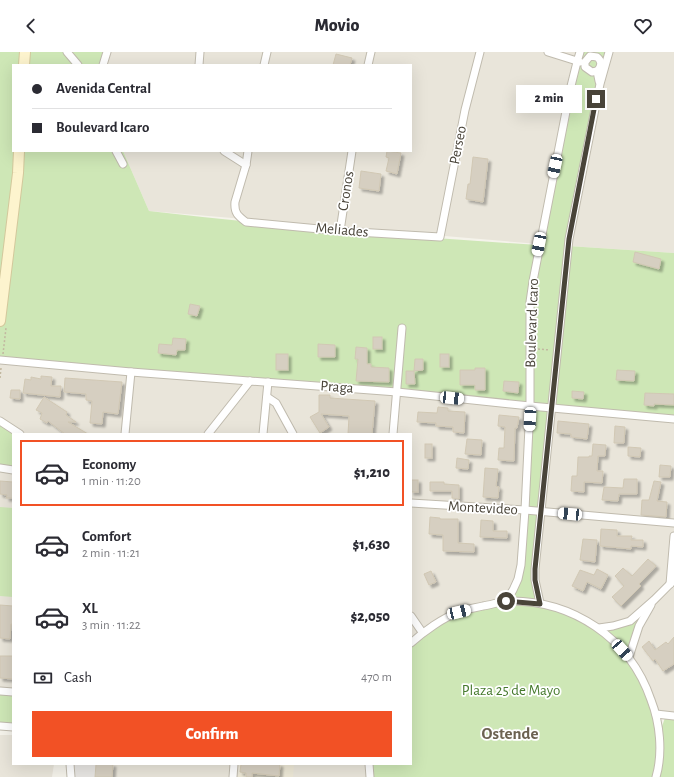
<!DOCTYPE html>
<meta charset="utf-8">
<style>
:root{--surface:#fff;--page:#f7f7f7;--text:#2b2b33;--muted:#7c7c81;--line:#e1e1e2;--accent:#f25125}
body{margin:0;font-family:"Alegreya Sans",sans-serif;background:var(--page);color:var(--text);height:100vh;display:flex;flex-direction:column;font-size:15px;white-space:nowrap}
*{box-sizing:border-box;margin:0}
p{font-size:13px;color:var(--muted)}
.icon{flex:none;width:22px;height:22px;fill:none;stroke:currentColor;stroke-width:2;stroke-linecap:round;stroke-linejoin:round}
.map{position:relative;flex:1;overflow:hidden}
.panel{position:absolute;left:12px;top:381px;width:400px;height:332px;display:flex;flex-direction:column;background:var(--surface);border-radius:0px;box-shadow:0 4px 16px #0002}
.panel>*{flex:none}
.hud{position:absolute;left:12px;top:12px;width:400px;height:88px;border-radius:0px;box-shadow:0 4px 16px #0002;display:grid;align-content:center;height:88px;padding:0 20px;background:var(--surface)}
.end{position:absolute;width:18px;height:18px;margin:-9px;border:5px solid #494439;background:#fff;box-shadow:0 0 0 2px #fff}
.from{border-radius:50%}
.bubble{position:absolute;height:28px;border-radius:0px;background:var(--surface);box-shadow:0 4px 16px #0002;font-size:13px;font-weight:800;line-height:28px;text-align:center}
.car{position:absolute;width:12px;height:24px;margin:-12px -6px;border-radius:5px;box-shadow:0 0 3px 1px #0007;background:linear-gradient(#fff 24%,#345 0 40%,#fff 0 76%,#345 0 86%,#fff 0)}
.hud b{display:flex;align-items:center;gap:14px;height:38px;font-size:15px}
.hud b+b{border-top:1px solid var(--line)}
.hud i{width:10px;height:10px;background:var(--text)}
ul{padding:7px 0 0;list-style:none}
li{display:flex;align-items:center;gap:12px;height:66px;margin:0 8px 6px;padding:0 12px;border:2px solid transparent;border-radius:0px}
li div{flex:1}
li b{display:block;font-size:15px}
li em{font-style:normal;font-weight:800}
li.current{border-color:var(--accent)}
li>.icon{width:36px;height:36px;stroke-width:1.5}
.pay{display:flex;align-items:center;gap:10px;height:44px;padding:0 20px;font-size:15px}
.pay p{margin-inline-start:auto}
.cta{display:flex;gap:8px;margin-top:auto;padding:8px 20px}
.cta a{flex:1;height:46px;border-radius:0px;background:var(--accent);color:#fff;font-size:16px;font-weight:800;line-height:46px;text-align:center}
header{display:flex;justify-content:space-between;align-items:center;height:52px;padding:0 20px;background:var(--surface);font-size:18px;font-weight:800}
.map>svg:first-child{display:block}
.residential{fill:#e9e5da}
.education{fill:#ede8d6}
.green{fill:#cee7b6}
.parking{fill:#e7e5e2}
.building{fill:#d6cfc1;stroke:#d1c8b4;filter:url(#shadow)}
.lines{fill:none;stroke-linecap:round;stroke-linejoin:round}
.street-casing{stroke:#c0bbae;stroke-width:9}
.secondary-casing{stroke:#d3c89c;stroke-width:12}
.path{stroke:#c2b8a0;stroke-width:1.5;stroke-dasharray:2 2;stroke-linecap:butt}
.street{stroke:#fff;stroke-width:7}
.secondary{stroke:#fdf4ce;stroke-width:10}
.route{stroke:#494439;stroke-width:5}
.labels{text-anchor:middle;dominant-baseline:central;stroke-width:3.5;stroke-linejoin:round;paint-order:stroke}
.street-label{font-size:15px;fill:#494439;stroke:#fff}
.park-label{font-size:15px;fill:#467a2d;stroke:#fff}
.quarter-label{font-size:17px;font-weight:bold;fill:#6c6251;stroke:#fff}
</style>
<header><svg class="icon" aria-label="back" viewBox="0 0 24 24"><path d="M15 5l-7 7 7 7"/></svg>Movio<svg class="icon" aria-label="heart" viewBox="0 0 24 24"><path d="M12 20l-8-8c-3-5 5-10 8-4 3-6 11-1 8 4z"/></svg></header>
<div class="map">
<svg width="674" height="725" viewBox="0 0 674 725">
<defs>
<filter id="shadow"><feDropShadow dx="3" dy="3" stdDeviation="1" flood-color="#0004"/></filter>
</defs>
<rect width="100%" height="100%" fill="#f5f3eb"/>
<g class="residential">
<polygon points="107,0 674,0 674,201 539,192 149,159 123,99 411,99 411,13 103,13"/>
<polygon points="0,308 674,367 674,664 411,591 411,382 13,382 13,640 0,639"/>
<polygon points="0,683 13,683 13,712 54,712 52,725 0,725"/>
<polygon points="70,712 369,712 370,725 71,725"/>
</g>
<polygon class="education" points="240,712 294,712 293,725 238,725"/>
<g class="green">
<path d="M0 0H107L103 13H13V99H123L149 159C279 174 409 185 539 193L580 0H610L568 194 674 201V367L553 356 535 517 540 551 595 573 630 569 654 548 639 574 629 605 641 623 660 680 666 663 674 664V725H370V712H411V592L459 560 505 549 518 527 529 354 0 308Z"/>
<polygon points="0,370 20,382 13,382 13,418 0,416"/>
<polygon points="0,455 13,456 13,545 0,544"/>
<polygon points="0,639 13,640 13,675 0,674"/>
</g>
<polygon class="parking" points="70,712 96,712 95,725 71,725"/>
<g class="building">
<polygon points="336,2 352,6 350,13 333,13"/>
<polygon points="387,99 401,101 397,122 386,119 389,106 386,105"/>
<polygon points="473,105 488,107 483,150 466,147 468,132 470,132"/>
<polygon points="361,119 381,122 379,139 359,136"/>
<polygon points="635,200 661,207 659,217 633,210"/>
<polygon points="190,252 200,254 197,264 188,262"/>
<rect x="373" y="285" width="9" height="12"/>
<polygon points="173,286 186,287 185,298 177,298 176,303 158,301 159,292 172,293"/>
<polygon points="318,292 335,293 335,305 318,305"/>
<polygon points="356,295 367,296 367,312 371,312 371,315 389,316 389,330 356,329 358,307 355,307"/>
<rect x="276" y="302" width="12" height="16"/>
<rect x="440" y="302" width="9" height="13"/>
<polygon points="415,307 423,307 423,318 414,319"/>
<polygon points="475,316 485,316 485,338 475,338 475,333 460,333 460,318 475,318"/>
<polygon points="617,318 635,319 634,329 616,328"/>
<polygon points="406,319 414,319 415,332 406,332"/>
<polygon points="41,324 52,325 51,334 61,334 60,345 23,341 25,327 31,328 31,325 41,327"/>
<polygon points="65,326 122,330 118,362 103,360 102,372 90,371 92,349 86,348 86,342 64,340"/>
<polygon points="504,329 519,330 518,341 503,339"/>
<polygon points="11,338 20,338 20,347 10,346"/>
<polygon points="572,339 584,340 583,347 572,346"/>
<polygon points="645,341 674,342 674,353 654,352 654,354 644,353"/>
<polygon points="319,343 330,343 330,346 375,349 372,382 348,382 349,364 321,362 329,375 320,381 310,365 319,360"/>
<polygon points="44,345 67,360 66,363 76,370 68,370 88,382 65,382 48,369 47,371 40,367 42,361 36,358"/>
<polygon points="438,355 448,356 448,359 465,360 464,381 453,380 453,375 436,374 436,371 417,370 418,360 437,361"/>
<polygon points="499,363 519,365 517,376 515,376 514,409 498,408 499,396 504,396 505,375 498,374"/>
<polygon points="558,369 589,372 587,387 571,385 571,382 557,381"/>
<polygon points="615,374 625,375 624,391 614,391"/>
<polygon points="467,387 482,388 481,403 465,402"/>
<rect x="425" y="392" width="7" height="14"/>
<polygon points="593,392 606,393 605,404 598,404 597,419 603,419 602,431 584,430 584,440 571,439 572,424 577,424 578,405 589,405 589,404 592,404"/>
<polygon points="628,395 641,396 640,405 628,404"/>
<polygon points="457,406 469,408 468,417 456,416"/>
<polygon points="660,413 671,414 670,425 659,425"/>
<polygon points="485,416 498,417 496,434 499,435 498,446 483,445"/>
<polygon points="624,427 637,427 637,442 619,442 618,449 602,448 604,435 623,436"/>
<rect x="411" y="428" width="7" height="12"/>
<polygon points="0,429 13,430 13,446 6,446 7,443 0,442"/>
<polygon points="654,429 661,430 657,449 667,450 666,465 641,463 642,448 649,448"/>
<polygon points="430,430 444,430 444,432 459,433 459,447 452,446 452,439 430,439"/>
<polygon points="430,465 440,466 440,467 458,467 458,491 474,492 474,500 443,499 443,483 429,482"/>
<polygon points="481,468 493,469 493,479 507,479 507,486 480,485"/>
<polygon points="601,477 617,478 617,484 632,484 631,488 643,488 643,495 631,494 631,497 600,494"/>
<polygon points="583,487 597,488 595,510 580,508"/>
<polygon points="648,507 656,514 639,532 641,534 621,554 612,545 624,534 615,524 623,516 632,524"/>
<polygon points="597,517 608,523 601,537 587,530 583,539 572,534 580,518 594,523"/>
<polygon points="431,519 436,530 429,533 424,522"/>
<polygon points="0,553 13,554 13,572 11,572 10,587 0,586"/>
<polygon points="674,585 674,612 663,619 655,607 653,609 642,595 649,589 655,598 666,590 668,592"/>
<polygon points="0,604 13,604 13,627 0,626"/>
<polygon points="96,712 113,712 112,725 95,725"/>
<polygon points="241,712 280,712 279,724 252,721 252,725 246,725 246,721 240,720"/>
</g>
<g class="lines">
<g class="street-casing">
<g id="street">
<polyline points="67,0 78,13"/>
<polyline points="548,0 580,10"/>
<polyline points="103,13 107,0"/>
<polyline points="199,13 200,0"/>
<polyline points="264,13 267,0"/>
<polyline points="368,13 371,0"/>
<path d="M597 19 592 20 585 15V10L590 4 597 5C602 9 602 14 597 19L599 29"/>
<polyline points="116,99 123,112"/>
<polyline points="224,99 246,113"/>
<path d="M248 99 246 113 235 150C234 161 238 164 246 170L340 179 440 185 465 58 480 0"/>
<polyline points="340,179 352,99"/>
<polyline points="0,308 131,320 397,340 530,354 674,367"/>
<polyline points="267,345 276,351 293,382"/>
<polyline points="0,369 20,382"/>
<polyline points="125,382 131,320"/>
<polyline points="208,382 250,329"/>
<polyline points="263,382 268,330"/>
<polyline points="393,382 402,276"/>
<polyline points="0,416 13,418"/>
<polyline points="411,451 525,458 674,471"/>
<polyline points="670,532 674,484"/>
<polyline points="506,549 513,538 518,527 521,513 525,458 530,354 530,250 533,229 571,34 577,10 580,0"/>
<polyline points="540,551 535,528 535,517 569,187 600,32 609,0"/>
<polyline points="411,564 422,580"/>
<polyline points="599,576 613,574 630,569 654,548 674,528"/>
<path d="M411 591C423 580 444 565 459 560 466 557 475 556 483 554 490 553 499 550 506 549 572 547 630 586 651 648 660 671 663 701 656 725"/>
<polyline points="629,605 639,574 651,553"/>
<polyline points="0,639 13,640"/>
<polyline points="656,662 674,664"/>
<polyline points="0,674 13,675"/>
<polyline points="70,712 71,725"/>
<polyline points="369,712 370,725"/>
<polyline points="233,725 234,712"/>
</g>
</g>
<g class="secondary-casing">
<g id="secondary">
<polyline points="24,13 25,0"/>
<polyline points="0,269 18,121 19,99"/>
</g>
</g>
<g class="path">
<polyline points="538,297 550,298"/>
<polyline points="3,302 6,276"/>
<polyline points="0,326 1,316"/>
</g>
<use href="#street" class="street"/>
<use href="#secondary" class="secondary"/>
</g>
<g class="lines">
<polyline class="route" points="506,549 540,552 535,528 535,517 569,187 596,47"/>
</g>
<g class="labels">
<g class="street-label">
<text transform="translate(458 93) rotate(-79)">Perseo</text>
<text transform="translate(346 139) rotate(-81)">Cronos</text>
<text transform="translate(342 178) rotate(5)">Meliades</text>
<text transform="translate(532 271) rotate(-88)">Boulevard Icaro</text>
<text transform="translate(337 335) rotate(4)">Praga</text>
<text transform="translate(483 456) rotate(3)">Montevideo</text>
</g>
<g class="park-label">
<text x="511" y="638">Plaza 25 de Mayo</text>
</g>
<g class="quarter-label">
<text x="510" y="681">Ostende</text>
</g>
</g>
</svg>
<i class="end from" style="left:506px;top:549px"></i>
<i class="end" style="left:596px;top:47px"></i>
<div class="bubble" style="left:516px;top:33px;width:66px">2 min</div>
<i class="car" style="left:555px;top:114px;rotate:192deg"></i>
<i class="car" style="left:539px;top:192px;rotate:191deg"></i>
<i class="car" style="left:452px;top:346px;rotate:96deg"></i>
<i class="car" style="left:530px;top:367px;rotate:183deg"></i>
<i class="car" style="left:570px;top:462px;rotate:275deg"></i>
<i class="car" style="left:459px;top:560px;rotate:77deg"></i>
<i class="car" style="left:622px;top:598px;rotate:138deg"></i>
<div class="hud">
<b><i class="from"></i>Avenida Central</b>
<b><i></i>Boulevard Icaro</b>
</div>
<section class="panel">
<ul>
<li class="current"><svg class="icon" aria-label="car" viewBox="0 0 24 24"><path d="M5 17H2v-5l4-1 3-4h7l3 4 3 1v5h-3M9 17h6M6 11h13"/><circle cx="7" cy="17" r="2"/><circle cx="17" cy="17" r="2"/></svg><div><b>Economy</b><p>1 min · 11:20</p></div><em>$1,210</em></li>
<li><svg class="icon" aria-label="car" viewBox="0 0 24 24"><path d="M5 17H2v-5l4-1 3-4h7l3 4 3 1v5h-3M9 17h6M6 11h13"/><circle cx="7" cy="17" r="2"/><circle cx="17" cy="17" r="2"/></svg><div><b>Comfort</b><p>2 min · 11:21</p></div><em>$1,630</em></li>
<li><svg class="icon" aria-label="car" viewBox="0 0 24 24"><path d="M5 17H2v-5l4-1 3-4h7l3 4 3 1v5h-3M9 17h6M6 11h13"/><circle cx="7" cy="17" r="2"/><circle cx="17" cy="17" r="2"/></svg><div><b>XL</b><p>3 min · 11:22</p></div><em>$2,050</em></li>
</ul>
<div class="pay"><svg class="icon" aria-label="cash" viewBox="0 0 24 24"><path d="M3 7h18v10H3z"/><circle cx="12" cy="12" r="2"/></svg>Cash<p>470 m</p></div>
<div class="cta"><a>Confirm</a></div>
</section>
</div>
